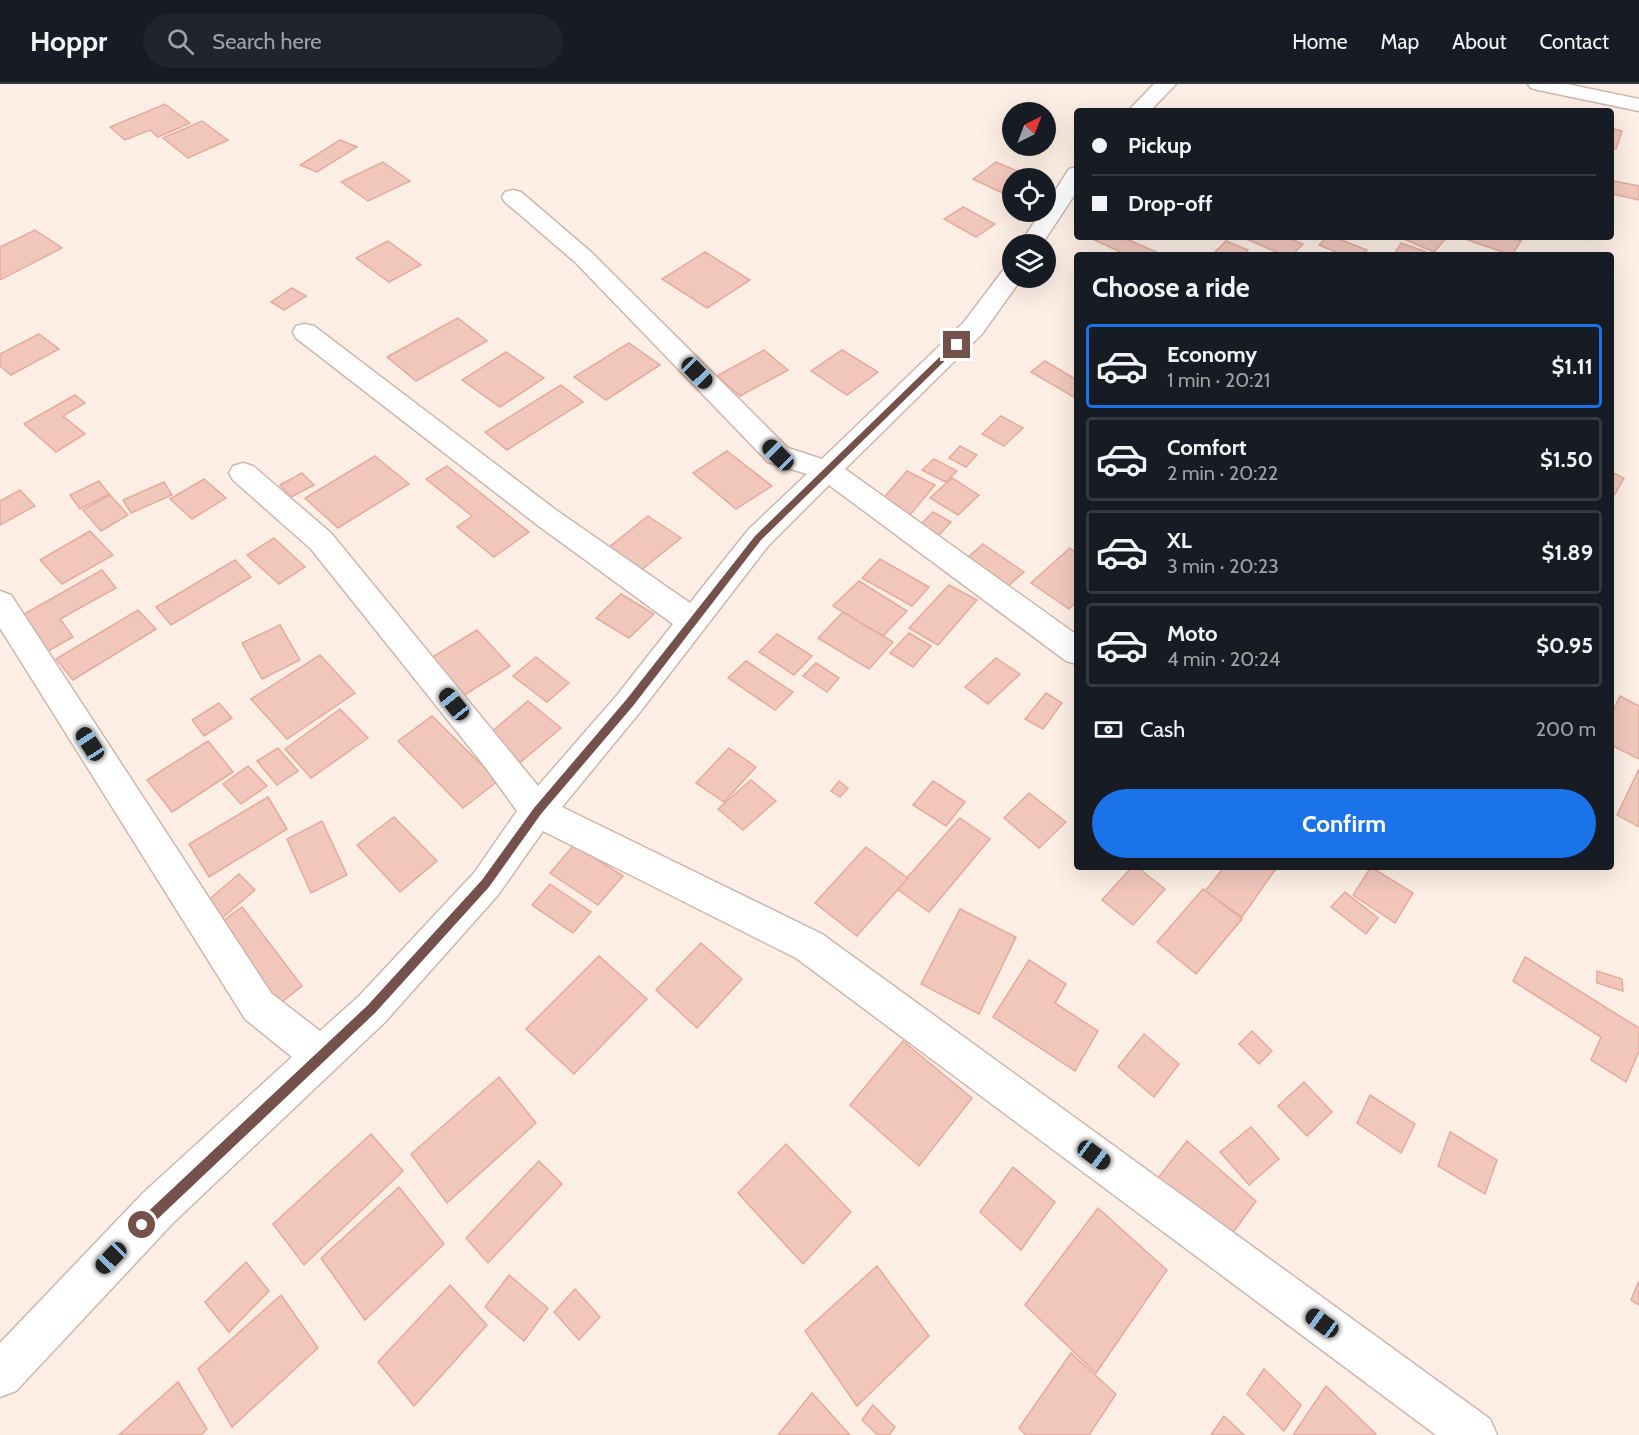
<!DOCTYPE html>
<meta charset="utf-8">
<style>
:root{--surface:#171b24;--page:#20242c;--text:#f1f3f6;--muted:#9ea1a6;--line:#363941;--accent:#1a73e8}
body{margin:0;font-family:Cabin,sans-serif;background:var(--page);color:var(--text);height:100vh;display:flex;flex-direction:column;font-size:22px;white-space:nowrap}
*{box-sizing:border-box;margin:0}
p{font-size:20px;color:var(--muted)}
.icon{flex:none;width:33px;height:33px;fill:none;stroke:currentColor;stroke-width:2;stroke-linecap:round;stroke-linejoin:round}
.map{position:relative;flex:1;overflow:hidden}
.side{position:absolute;left:1074px;top:168px;width:540px;height:618px;display:flex;flex-direction:column;background:var(--surface);border-radius:6px;box-shadow:0 6px 24px #0002}
.side>*{flex:none}
.guide{position:absolute;left:1074px;top:24px;width:540px;height:132px;border-radius:6px;box-shadow:0 6px 24px #0002;display:grid;align-content:center;height:132px;padding:0 18px;background:var(--surface)}
.needle{width:39px;rotate:42deg}
.fabs{position:absolute;left:1002px;top:18px;display:grid;gap:12px}
.fabs a{display:grid;place-items:center;width:54px;height:54px;border-radius:50%;background:var(--surface);box-shadow:0 6px 24px #0002;font-size:30px}
.end{position:absolute;width:27px;height:27px;margin:-14px;border:8px solid #74514a;background:#fff;box-shadow:0 0 0 3px #fff}
.from{border-radius:50%}
.car{position:absolute;width:18px;height:36px;margin:-18px -9px;border-radius:8px;box-shadow:0 0 4px 2px #0007;background:linear-gradient(#222 24%,#8ab4d8 0 40%,#222 0 76%,#8ab4d8 0 86%,#222 0)}
.guide b{display:flex;align-items:center;gap:21px;height:57px;font-size:22px}
.guide b+b{border-top:2px solid var(--line)}
.guide i{width:15px;height:15px;background:var(--text)}
ul{padding:0;list-style:none}
li{display:flex;align-items:center;gap:18px;height:84px;margin:0 12px 9px;padding:0 6px;border:3px solid var(--line);border-radius:6px}
li div{flex:1}
li b{display:block;font-size:22px}
li em{font-style:normal;font-weight:800}
li.on{border-color:var(--accent)}
li>.icon{width:54px;height:54px;stroke-width:1.5}
h2{padding:0 18px;font-size:27px;line-height:72px}
.pay{display:flex;align-items:center;gap:15px;height:66px;padding:0 18px;font-size:22px}
.pay p{margin-inline-start:auto}
.action{display:flex;gap:12px;margin-top:auto;padding:12px 18px}
.action a{flex:1;height:69px;border-radius:36px;background:var(--accent);color:#fff;font-size:24px;font-weight:800;line-height:69px;text-align:center}
header{display:flex;align-items:center;gap:36px;box-sizing:border-box;height:84px;padding:0 30px;background:var(--surface);border-bottom:2px solid var(--line)}
header strong{font-size:28px}
nav{display:flex;gap:33px;margin-inline-start:auto;font-size:21px}
.search{width:420px;height:54px;background:var(--page);display:flex;align-items:center;gap:15px;box-sizing:border-box;padding:0 21px;border-radius:33px;color:var(--muted);font-size:22px}
.map>svg:first-child{display:block}
.building{fill:#f1c7bc;stroke:#e4ab9c;stroke-width:1.5}
.lines{fill:none;stroke-linecap:round;stroke-linejoin:round}
.minor-casing{stroke:#cfb6ad;stroke-width:3}
.minor{fill:#fff;fill-rule:evenodd}
.route{fill:#74514a}
</style>
<header>
<strong>Hoppr</strong>
<div class="search"><svg class="icon" aria-label="search" viewBox="0 0 24 24"><circle cx="10" cy="10" r="6"/><path d="M15 15l6 6"/></svg>Search here</div>
<nav><a>Home</a><a>Map</a><a>About</a><a>Contact</a></nav>
</header>
<div class="map">
<svg width="1639" height="1351" viewBox="0 0 1639 1351">
<rect width="100%" height="100%" fill="#fceee4"/>
<g class="building">
<polygon points="165,20 190,39 158,53 150,46 125,56 110,43"/>
<polygon points="202,37 228,56 188,74 163,54"/>
<polygon points="1611,44 1622,47 1616,65 1611,64"/>
<polygon points="340,56 357,63 317,88 300,81"/>
<polygon points="383,78 410,97 368,117 341,98"/>
<polygon points="996,78 1034,94 1012,94 1011,113 973,95"/>
<polygon points="1614,97 1639,102 1639,116 1612,110"/>
<polygon points="963,123 995,140 976,153 944,135"/>
<polygon points="35,146 62,164 0,196 0,163"/>
<polygon points="1092,153 1122,153 1163,171 1127,171 1090,154"/>
<polygon points="1242,153 1286,153 1303,160 1292,171 1283,171"/>
<polygon points="1327,153 1334,153 1367,166 1363,171 1343,171 1319,161"/>
<polygon points="1406,153 1447,153 1434,168 1404,155"/>
<polygon points="1470,153 1510,153 1521,157 1512,171 1468,156"/>
<polygon points="388,157 421,181 389,198 356,174"/>
<polygon points="1226,157 1248,166 1243,171 1212,171"/>
<polygon points="1401,159 1426,168 1424,171 1395,169"/>
<polygon points="705,168 750,196 707,224 662,195"/>
<polygon points="292,204 306,212 284,226 271,218"/>
<polygon points="458,234 487,257 416,297 387,273"/>
<polygon points="39,250 59,265 11,291 0,282 0,270"/>
<polygon points="629,259 660,281 606,316 574,293"/>
<polygon points="764,266 788,286 740,312 717,292"/>
<polygon points="842,266 878,288 847,311 811,287"/>
<polygon points="506,268 544,294 500,323 462,296"/>
<polygon points="1045,277 1077,296 1077,315 1031,288"/>
<polygon points="561,301 583,318 507,366 485,348"/>
<polygon points="75,311 85,319 63,332 85,350 56,368 24,340"/>
<polygon points="1001,332 1023,344 1004,362 982,350"/>
<polygon points="960,362 977,371 966,383 949,374"/>
<polygon points="727,367 772,402 736,425 693,389"/>
<polygon points="375,372 409,400 338,444 305,414"/>
<polygon points="934,375 957,387 946,398 922,386"/>
<polygon points="447,382 529,448 494,473 457,443 472,432 426,395"/>
<polygon points="907,387 935,401 909,432 880,418"/>
<polygon points="1611,388 1624,394 1611,417"/>
<polygon points="302,389 314,401 291,413 280,401"/>
<polygon points="952,394 979,411 958,431 930,414"/>
<polygon points="204,395 226,414 192,435 170,415"/>
<polygon points="99,397 109,410 80,425 70,411"/>
<polygon points="164,398 172,411 131,429 123,416"/>
<polygon points="20,406 35,422 0,441 0,417"/>
<polygon points="110,411 128,431 101,447 83,426"/>
<polygon points="933,428 951,438 938,452 919,442"/>
<polygon points="648,432 681,454 635,491 603,468"/>
<polygon points="90,447 113,471 62,500 40,476"/>
<polygon points="274,454 305,483 279,500 247,471"/>
<polygon points="983,460 1024,488 1006,504 965,476"/>
<polygon points="1070,464 1077,469 1077,517 1069,525 1031,499"/>
<polygon points="880,475 929,503 912,522 862,494"/>
<polygon points="235,476 251,493 171,541 156,523"/>
<polygon points="102,486 116,504 60,535 73,553 45,569 19,533"/>
<polygon points="859,497 907,527 882,553 833,522"/>
<polygon points="949,501 977,516 938,561 909,544"/>
<polygon points="621,510 654,530 629,554 596,534"/>
<polygon points="138,526 156,545 73,596 56,575"/>
<polygon points="843,528 893,558 869,585 818,554"/>
<polygon points="280,541 300,576 262,595 242,559"/>
<polygon points="477,546 510,582 463,612 431,574"/>
<polygon points="909,549 931,562 913,583 890,569"/>
<polygon points="777,550 812,572 794,591 759,568"/>
<polygon points="320,571 355,609 287,655 251,615"/>
<polygon points="536,573 569,599 547,618 513,592"/>
<polygon points="996,574 1020,590 988,620 965,603"/>
<polygon points="746,577 793,608 775,626 728,594"/>
<polygon points="816,579 839,594 827,608 803,592"/>
<polygon points="1046,609 1062,619 1043,645 1025,635"/>
<polygon points="1620,612 1639,622 1639,675 1611,661 1611,631"/>
<polygon points="528,617 561,644 516,682 483,655"/>
<polygon points="219,619 232,634 204,652 192,636"/>
<polygon points="340,625 368,654 311,694 285,665"/>
<polygon points="432,632 498,697 463,724 398,657"/>
<polygon points="208,657 233,688 172,728 147,696"/>
<polygon points="278,664 298,687 277,701 257,677"/>
<polygon points="729,664 756,683 724,718 696,699"/>
<polygon points="248,682 267,702 241,720 223,700"/>
<polygon points="1639,685 1639,743 1617,731"/>
<polygon points="751,696 776,717 743,746 718,725"/>
<polygon points="839,697 848,704 840,713 831,707"/>
<polygon points="933,697 965,718 946,742 913,721"/>
<polygon points="1029,709 1066,738 1039,764 1004,734"/>
<polygon points="268,713 287,745 209,793 189,760"/>
<polygon points="394,733 437,777 400,808 357,761"/>
<polygon points="960,734 990,755 929,828 897,805"/>
<polygon points="322,737 347,791 311,809 287,755"/>
<polygon points="574,761 623,792 598,821 550,789"/>
<polygon points="866,763 908,794 857,852 815,819"/>
<polygon points="1132,783 1137,783 1165,805 1133,841 1102,816"/>
<polygon points="1224,783 1271,783 1275,786 1242,833 1205,807"/>
<polygon points="1371,783 1413,809 1395,839 1353,811"/>
<polygon points="239,790 255,806 216,839 200,823"/>
<polygon points="550,800 591,828 573,849 532,821"/>
<polygon points="1203,805 1242,835 1196,890 1157,858"/>
<polygon points="1345,808 1378,834 1366,850 1331,823"/>
<polygon points="242,823 302,902 273,925 212,845"/>
<polygon points="960,825 1016,853 979,930 921,900"/>
<polygon points="701,859 742,895 697,944 656,906"/>
<polygon points="599,872 647,915 574,990 526,945"/>
<polygon points="1525,873 1639,944 1639,967 1626,998 1591,976 1601,953 1513,897"/>
<polygon points="1029,876 1066,900 1055,919 1098,947 1075,987 993,933"/>
<polygon points="1597,887 1622,895 1623,907 1597,899"/>
<polygon points="1252,947 1272,967 1259,980 1239,960"/>
<polygon points="1144,950 1179,980 1154,1013 1118,983"/>
<polygon points="903,957 972,1014 919,1082 850,1021"/>
<polygon points="499,993 536,1039 447,1119 411,1070"/>
<polygon points="1304,998 1332,1028 1307,1052 1278,1022"/>
<polygon points="1370,1011 1415,1040 1401,1069 1357,1039"/>
<polygon points="1251,1043 1279,1075 1249,1101 1220,1068"/>
<polygon points="1450,1048 1497,1076 1485,1110 1438,1082"/>
<polygon points="371,1050 403,1087 304,1181 273,1140"/>
<polygon points="1187,1057 1256,1117 1227,1157 1158,1094"/>
<polygon points="786,1060 851,1128 803,1180 738,1109"/>
<polygon points="539,1077 562,1100 488,1179 466,1154"/>
<polygon points="1013,1083 1055,1118 1021,1166 980,1128"/>
<polygon points="399,1103 444,1160 365,1236 321,1174"/>
<polygon points="1098,1124 1167,1186 1096,1289 1025,1221"/>
<polygon points="246,1178 269,1207 229,1248 205,1218"/>
<polygon points="877,1182 929,1252 857,1322 805,1247"/>
<polygon points="509,1191 548,1224 524,1257 485,1223"/>
<polygon points="1639,1197 1639,1221 1631,1216"/>
<polygon points="450,1201 487,1241 414,1322 378,1278"/>
<polygon points="575,1205 600,1233 579,1256 554,1228"/>
<polygon points="281,1211 318,1264 232,1343 198,1285"/>
<polygon points="1071,1269 1116,1310 1089,1351 1026,1351 1019,1344"/>
<polygon points="1264,1285 1301,1321 1284,1347 1247,1310"/>
<polygon points="178,1298 207,1345 201,1351 119,1351"/>
<polygon points="1326,1302 1376,1350 1375,1351 1293,1351"/>
<polygon points="812,1309 850,1351 778,1351"/>
<polygon points="873,1321 895,1343 889,1351 878,1351 862,1336"/>
<polygon points="1224,1332 1244,1351 1211,1351"/>
</g>
<g class="lines">
<g class="minor-casing">
<g id="minor">
<polygon points="1154,0 1176,0 1150,27 1128,27"/>
<polygon points="1528,0 1567,0 1639,15 1639,27 1538,6 1531,4"/>
<polygon points="1077,83 1077,107 1042,160 1020,160 1041,128 1046,128 1046,121 1069,85"/>
<polygon points="513,106 521,108 591,168 788,364 822,375 964,238 1004,185 1012,183 1012,194 1022,194 982,250 845,385 1077,551 1077,580 1066,577 829,401 768,462 640,628 562,723 822,850 1490,1335 1497,1351 1436,1351 796,874 543,747 498,811 385,938 173,1139 16,1307 0,1313 0,1259 143,1109 292,973 245,935 0,544 0,507 11,511 271,909 320,947 359,912 474,789 517,727 486,684 311,465 233,396 229,389 233,382 243,379 253,382 331,449 538,702 618,610 673,540 536,440 296,254 293,248 296,242 305,240 314,242 556,426 690,519 748,446 807,390 768,378 575,178 505,118 502,113 505,108"/>
</g>
</g>
<use href="#minor" class="minor"/>
</g>
<polygon class="route" points="954,259 961,261 761,456 633,622 541,730 489,803 375,929 147,1145 138,1145 138,1137 368,921 482,796 534,724 626,616 755,452"/>
</svg>
<div class="fabs">
<a><svg class="needle" viewBox="-14 -14 28 28"><path d="M0-13l5 13h-10z" fill="#e53935"/><path d="M0 13l5-13h-10z" fill="#9ea1a6"/></svg></a>
<a><svg class="icon" aria-label="locate" viewBox="0 0 24 24"><circle cx="12" cy="12" r="6"/><path d="M12 2v4M12 18v4M2 12h4M18 12h4"/></svg></a>
<a><svg class="icon" aria-label="layers" viewBox="0 0 24 24"><path d="M12 4l9 5-9 5-9-5zM3 14l9 5 9-5"/></svg></a>
</div>
<i class="end from" style="left:142px;top:1141px"></i>
<i class="end" style="left:957px;top:261px"></i>
<i class="car" style="left:697px;top:289px;rotate:136deg"></i>
<i class="car" style="left:778px;top:371px;rotate:315deg"></i>
<i class="car" style="left:454px;top:620px;rotate:321deg"></i>
<i class="car" style="left:90px;top:660px;rotate:327deg"></i>
<i class="car" style="left:1094px;top:1071px;rotate:127deg"></i>
<i class="car" style="left:111px;top:1174px;rotate:224deg"></i>
<i class="car" style="left:1322px;top:1239px;rotate:306deg"></i>
<div class="guide">
<b><i class="from"></i>Pickup</b>
<b><i></i>Drop-off</b>
</div>
<section class="side">
<h2>Choose a ride</h2>
<ul>
<li class="on"><svg class="icon" aria-label="car" viewBox="0 0 24 24"><path d="M5 17H2v-5l4-1 3-4h7l3 4 3 1v5h-3M9 17h6M6 11h13"/><circle cx="7" cy="17" r="2"/><circle cx="17" cy="17" r="2"/></svg><div><b>Economy</b><p>1 min · 20:21</p></div><em>$1.11</em></li>
<li><svg class="icon" aria-label="car" viewBox="0 0 24 24"><path d="M5 17H2v-5l4-1 3-4h7l3 4 3 1v5h-3M9 17h6M6 11h13"/><circle cx="7" cy="17" r="2"/><circle cx="17" cy="17" r="2"/></svg><div><b>Comfort</b><p>2 min · 20:22</p></div><em>$1.50</em></li>
<li><svg class="icon" aria-label="car" viewBox="0 0 24 24"><path d="M5 17H2v-5l4-1 3-4h7l3 4 3 1v5h-3M9 17h6M6 11h13"/><circle cx="7" cy="17" r="2"/><circle cx="17" cy="17" r="2"/></svg><div><b>XL</b><p>3 min · 20:23</p></div><em>$1.89</em></li>
<li><svg class="icon" aria-label="car" viewBox="0 0 24 24"><path d="M5 17H2v-5l4-1 3-4h7l3 4 3 1v5h-3M9 17h6M6 11h13"/><circle cx="7" cy="17" r="2"/><circle cx="17" cy="17" r="2"/></svg><div><b>Moto</b><p>4 min · 20:24</p></div><em>$0.95</em></li>
</ul>
<div class="pay"><svg class="icon" aria-label="cash" viewBox="0 0 24 24"><path d="M3 7h18v10H3z"/><circle cx="12" cy="12" r="2"/></svg>Cash<p>200 m</p></div>
<div class="action"><a>Confirm</a></div>
</section>
</div>
